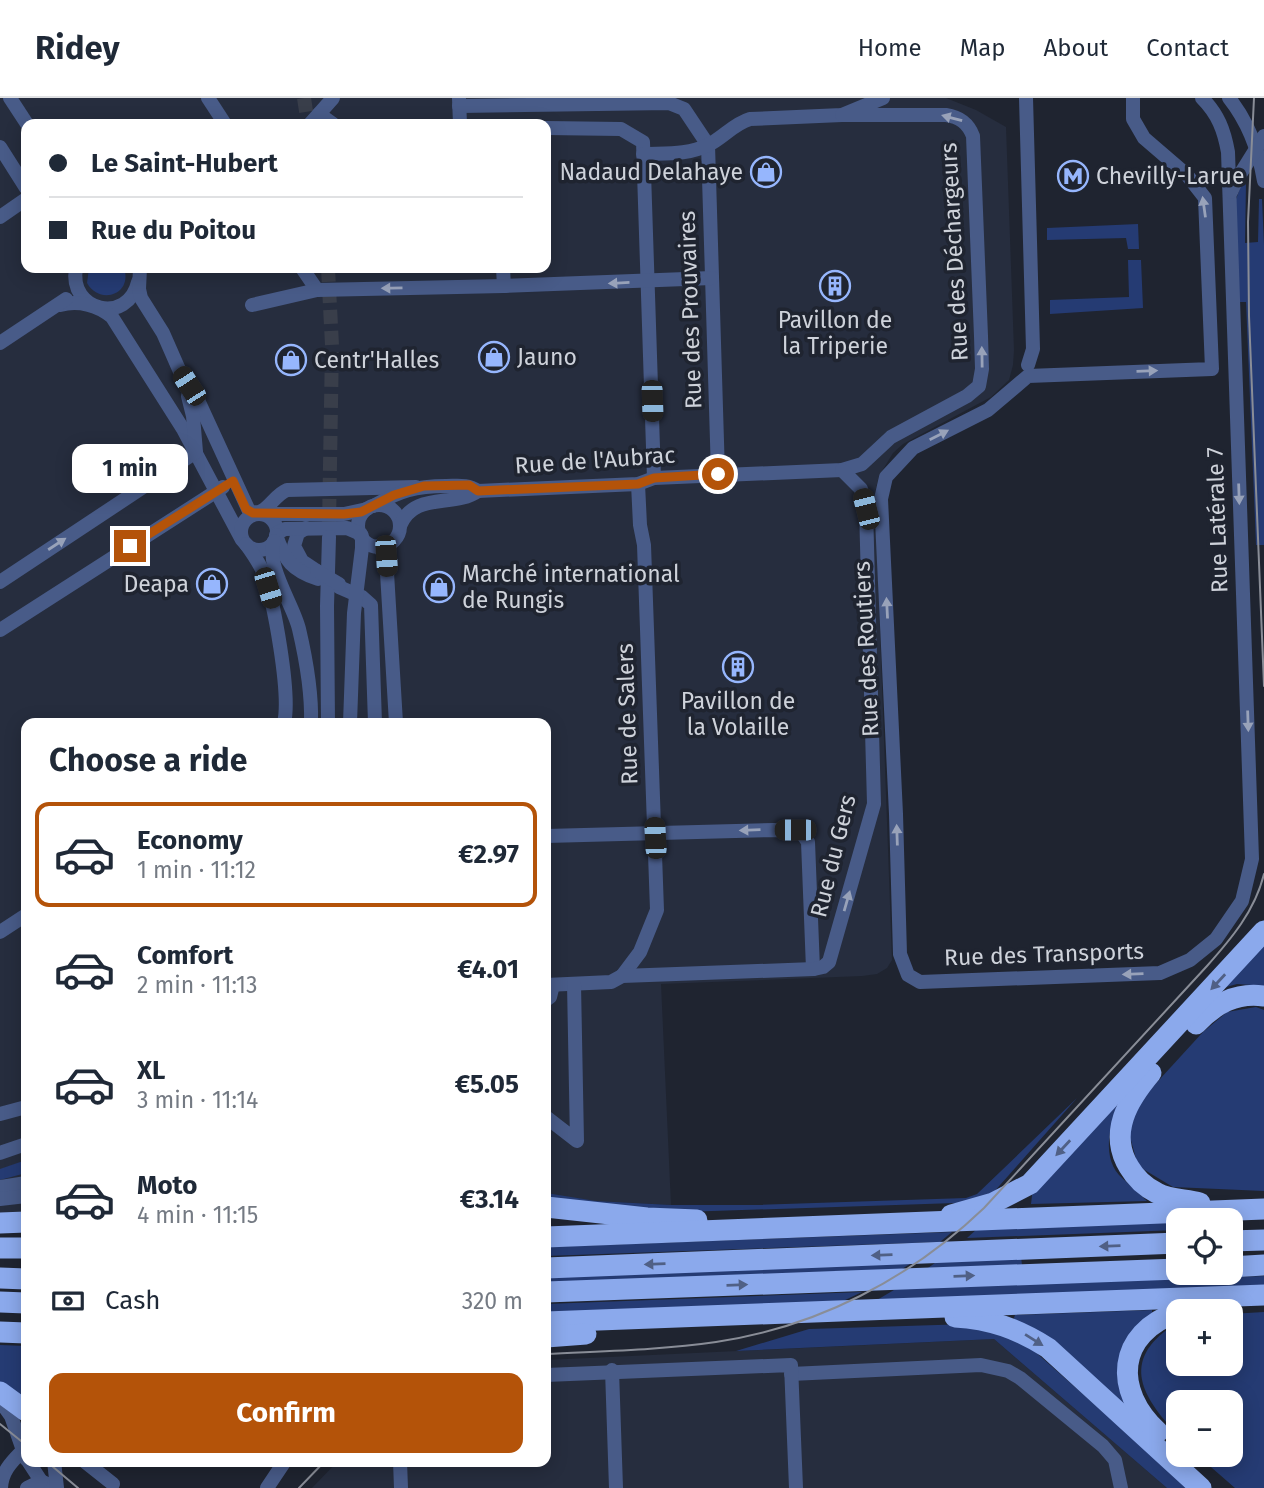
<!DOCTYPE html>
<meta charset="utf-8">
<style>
:root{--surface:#fff;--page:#f6f6f7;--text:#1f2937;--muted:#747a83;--line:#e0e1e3;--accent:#b45309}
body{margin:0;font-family:"Fira Sans",sans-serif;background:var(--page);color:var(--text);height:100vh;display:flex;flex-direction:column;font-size:26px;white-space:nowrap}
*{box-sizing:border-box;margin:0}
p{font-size:23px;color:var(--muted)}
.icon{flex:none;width:38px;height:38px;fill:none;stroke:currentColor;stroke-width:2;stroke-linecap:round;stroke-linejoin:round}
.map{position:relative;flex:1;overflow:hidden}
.sheet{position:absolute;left:21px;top:620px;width:530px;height:749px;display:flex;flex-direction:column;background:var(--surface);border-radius:14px;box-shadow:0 4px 18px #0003}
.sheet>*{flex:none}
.banner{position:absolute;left:21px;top:21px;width:530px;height:154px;border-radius:14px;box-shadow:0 4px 18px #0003;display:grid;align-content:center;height:154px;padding:0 28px;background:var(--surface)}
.controls{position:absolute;left:1166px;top:1110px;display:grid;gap:14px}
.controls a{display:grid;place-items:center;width:77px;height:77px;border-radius:14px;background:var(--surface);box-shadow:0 4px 18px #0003;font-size:35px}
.end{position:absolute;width:32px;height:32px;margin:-16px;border:9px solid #b45309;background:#fff;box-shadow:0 0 0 4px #fff}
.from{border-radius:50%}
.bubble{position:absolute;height:49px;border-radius:14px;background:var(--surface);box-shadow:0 4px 18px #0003;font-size:23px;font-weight:700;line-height:49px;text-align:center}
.car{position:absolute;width:21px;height:42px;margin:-21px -10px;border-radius:9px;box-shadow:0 0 5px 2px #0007;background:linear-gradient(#222 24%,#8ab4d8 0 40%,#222 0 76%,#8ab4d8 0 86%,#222 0)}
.banner b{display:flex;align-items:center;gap:24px;height:66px;font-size:26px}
.banner b+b{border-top:2px solid var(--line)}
.banner i{width:18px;height:18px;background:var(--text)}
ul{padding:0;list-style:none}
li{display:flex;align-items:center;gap:21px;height:105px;margin:0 14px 10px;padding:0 14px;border:4px solid transparent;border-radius:14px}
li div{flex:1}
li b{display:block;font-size:26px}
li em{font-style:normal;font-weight:700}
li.current{border-color:var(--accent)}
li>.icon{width:63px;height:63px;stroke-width:1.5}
h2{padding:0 28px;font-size:32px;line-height:84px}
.pay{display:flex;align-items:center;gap:18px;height:77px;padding:0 28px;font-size:26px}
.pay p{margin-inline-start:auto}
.action{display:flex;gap:14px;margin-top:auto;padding:14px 28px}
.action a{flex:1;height:80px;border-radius:14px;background:var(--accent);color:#fff;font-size:28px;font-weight:700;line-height:80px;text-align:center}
header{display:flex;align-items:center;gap:42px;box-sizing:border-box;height:98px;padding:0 35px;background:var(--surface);border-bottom:2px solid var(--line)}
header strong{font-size:33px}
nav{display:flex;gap:38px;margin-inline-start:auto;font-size:24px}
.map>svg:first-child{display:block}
.built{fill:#262d3e;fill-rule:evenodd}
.green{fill:#253b73}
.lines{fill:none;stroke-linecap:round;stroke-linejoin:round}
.minor-tunnel{stroke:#393e4a;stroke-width:14;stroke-dasharray:14 7;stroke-linecap:butt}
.minor{stroke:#485b88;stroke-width:14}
.highway{stroke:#8ba9ec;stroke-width:21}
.tram{stroke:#898d97;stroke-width:2}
.minor-bridge{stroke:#485b88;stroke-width:14}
.oneway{fill:#98a2b9}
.oneway2{fill:#506085}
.route{stroke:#b45309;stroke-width:9}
.labels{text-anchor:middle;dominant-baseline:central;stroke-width:7;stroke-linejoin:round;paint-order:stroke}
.poi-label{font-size:23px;fill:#ced2da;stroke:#1f2430;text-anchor:start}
.street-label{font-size:23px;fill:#ced2da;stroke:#1f2430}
</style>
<header>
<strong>Ridey</strong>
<nav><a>Home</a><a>Map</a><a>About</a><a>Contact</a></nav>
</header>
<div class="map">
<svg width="1264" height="1390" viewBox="0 0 1264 1390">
<rect width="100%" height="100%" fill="#1f2430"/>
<g class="built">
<path d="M0 0H946L976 12 1006 29 1014 252 1013 267 1009 282 991 299 903 346 893 355 879 378 875 394 892 862 887 870 877 876 862 878 661 886 671 1107 595 1103 546 1096V625H26V1115L0 1117ZM26 26H546V170H26Z"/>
<polygon points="994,1241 1167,1390 312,1390 338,1363 546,1363 546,1262"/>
</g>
<g class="green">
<polygon points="1242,85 1246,85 1245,145 1258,144 1259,101 1262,101 1264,147 1264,447 1256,447 1246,204 1237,204 1236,101"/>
<polygon points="1138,126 1139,151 1128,151 1126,140 1047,142 1047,130"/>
<polygon points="1128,162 1141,162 1143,210 1050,216 1050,202 1129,199"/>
<path d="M89 170H124C133 196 100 208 87 185Z"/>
<polygon points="1264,839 1264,888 1237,886 1215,892"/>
<polygon points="1256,909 1264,912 1264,1093 1173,1089 1138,1068 1129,1035 1138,1005 1203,934 1227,914"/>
<path d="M1121 997C1112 1020 1100 1055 1119 1077 1128 1086 1138 1094 1147 1103L1031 1106 1033 1089Z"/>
<polygon points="1077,1000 985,1104 683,1114 546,1100 546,1095 596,1103 671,1107 754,1107 966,1100 977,1096"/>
<polygon points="26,1062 26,1075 0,1082 0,1071"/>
<polygon points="1178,1123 1178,1132 967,1140 977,1131"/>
<polygon points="952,1134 940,1144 546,1158 546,1149"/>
<polygon points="1021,1159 1022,1167 928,1170 939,1162"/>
<polygon points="916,1162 902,1171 546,1186 546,1177"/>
<polygon points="1264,1178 1264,1188 877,1202 899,1189"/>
<polygon points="862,1194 841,1204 546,1215 546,1206"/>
<polygon points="1152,1212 1152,1216 1132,1234 1133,1316 1013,1223 1015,1217"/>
<path d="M1264 1214V1390H1235L1196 1356H1230V1304H1178V1337C1139 1296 1120 1260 1178 1224V1265H1230V1216Z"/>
<polygon points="969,1226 998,1232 1032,1251 1189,1390 1167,1390 994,1241 736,1253 809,1231"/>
<polygon points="0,1247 26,1248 26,1307 0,1290"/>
</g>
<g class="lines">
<g class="minor-tunnel">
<polyline points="304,0 308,26"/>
<polyline points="328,170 332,247 329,427"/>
</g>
<g class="minor">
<polyline points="10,0 27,26"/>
<polyline points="208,0 225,26"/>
<polyline points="459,0 460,26"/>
<polyline points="1026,0 1033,251 1028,267"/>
<path d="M1133 0V21L1144 40 1187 77 1205 100 1212 271 1028 278 988 312 913 350 886 379 881 401 896 716 900 856 908 877 920 884 1160 875 1190 862 1216 841 1242 803 1252 761 1228 54C1224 32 1218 16 1202 0"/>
<path d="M1229 0C1248 24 1259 53 1264 83"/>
<polyline points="459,8 669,5 684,11 708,47 718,376"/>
<polyline points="319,16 333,26"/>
<polyline points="310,26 333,0"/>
<polyline points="546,30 621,31 643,44 654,380"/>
<polyline points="0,49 26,90"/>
<path d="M643 56C665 55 688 57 708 47 723 40 733 26 750 21L842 17 883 0"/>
<polyline points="1231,94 1236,83 1264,38"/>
<polyline points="0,119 26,101"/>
<path d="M76 170C68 214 128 227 138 184"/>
<path d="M140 170 139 191 141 200 163 235 181 276 197 300 249 413C266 420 272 398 287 392L416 389"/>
<polyline points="302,170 317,192"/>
<polyline points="503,170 504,188"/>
<path d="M60 207C78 202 98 207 112 219L183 331 242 442"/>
<polyline points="252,207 317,192 504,188 712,180"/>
<polyline points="0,245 66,201"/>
<path d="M478 393 638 386 654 380 842 372 862 366 891 339 967 298 979 288 982 271 981 238 973 38C968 25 960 19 946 17H842"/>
<circle cx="379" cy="428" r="21"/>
<path d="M373 408C400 393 415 388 446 388 458 388 467 386 478 393 454 410 414 393 400 428"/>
<polyline points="264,416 344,416 367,411"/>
<circle cx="259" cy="434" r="18"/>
<polyline points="306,430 298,435 294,448 302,463 317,473"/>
<polyline points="277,435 285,431 347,430 361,436"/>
<path d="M276 437C285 463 292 472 318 481"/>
<path d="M274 443C265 467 293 506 299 531 306 561 312 594 311 625"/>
<path d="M246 446C252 455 259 464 263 474 274 502 291 597 284 625"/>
<polyline points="378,448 386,458 396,625"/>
<polyline points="0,484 196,354 193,318 188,298"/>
<polyline points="339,489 362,499 371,507 375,625"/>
<polyline points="0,532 223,389"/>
<polyline points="328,625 327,508 329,439"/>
<polyline points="350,625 354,515 362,450 362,438"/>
<polyline points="546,738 774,732 801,734 808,744 813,871"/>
<polyline points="0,834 26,817"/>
<polyline points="622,878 640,854 657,812 644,447 640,427 638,386"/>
<polyline points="546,887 611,884 622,878 814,871 823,869 829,864 874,706 866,410 861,391 842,372"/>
<polyline points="546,902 550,899 553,887"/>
<polyline points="0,1016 26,1009"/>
<polyline points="546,1019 577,1043 574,886"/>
<polyline points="0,1055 26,1046"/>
<polyline points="0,1089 26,1085"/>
<polyline points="0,1101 26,1098"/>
<polyline points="612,1272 616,1390"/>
<polyline points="791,1276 981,1267 1008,1273 1020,1280 1103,1348 1115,1362 1121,1390"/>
<polyline points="546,1277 791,1267 796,1390"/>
<polyline points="0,1303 11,1318 26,1361"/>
<polyline points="28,1363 41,1383 56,1390"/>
<polyline points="54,1363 57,1390"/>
<polyline points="84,1363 113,1386"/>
<polyline points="400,1363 401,1390"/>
<path d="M1 1390C2 1371 14 1362 26 1349"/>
<polyline points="27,1390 41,1383"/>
<polyline points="267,1390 285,1363"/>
</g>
<g class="highway">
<path d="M1196 926C1215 906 1236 894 1264 898"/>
<path d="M1151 975C1128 1002 1108 1035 1129 1069 1136 1081 1145 1089 1157 1095 1170 1102 1186 1101 1200 1105"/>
<polyline points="546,1109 647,1120 697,1122"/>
<polyline points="951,1117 993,1105 1030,1086 1264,833"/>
<polyline points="0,1125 26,1124"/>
<polyline points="546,1139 1264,1111"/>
<polyline points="1230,1143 1264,1142"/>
<polyline points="0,1150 26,1150"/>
<polyline points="1230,1169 1264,1167"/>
<polyline points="546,1170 1178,1145"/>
<polyline points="0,1180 26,1181"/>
<polyline points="546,1194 1178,1171"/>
<polyline points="0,1204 26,1205"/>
<path d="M955 1219C991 1221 1018 1231 1048 1250L1201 1390"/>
<polyline points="546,1224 1264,1197"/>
<polyline points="0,1234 26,1235"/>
<polyline points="546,1239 586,1236"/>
<polyline points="0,1294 26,1313"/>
<path d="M1158 1334C1113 1293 1116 1235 1178 1214"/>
</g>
<g class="tram">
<polyline points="1254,0 1248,124 1249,218 1264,588"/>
<path d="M546 1256C602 1253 660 1252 716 1244 817 1229 910 1181 984 1110L1207 868C1231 841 1255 813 1264 776"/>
<polyline points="0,1326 26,1347"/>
<polyline points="46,1363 78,1390"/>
<polyline points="299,1390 325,1363"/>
</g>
<polyline class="minor-bridge" points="317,473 339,486"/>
</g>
<defs><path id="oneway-solid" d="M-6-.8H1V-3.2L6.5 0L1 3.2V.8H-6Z" transform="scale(1.75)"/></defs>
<g class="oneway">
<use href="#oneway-solid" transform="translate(952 20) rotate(-165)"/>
<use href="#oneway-solid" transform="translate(1204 109) rotate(-98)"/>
<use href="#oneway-solid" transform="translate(619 185) rotate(177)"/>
<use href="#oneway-solid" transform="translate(392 190) rotate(179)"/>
<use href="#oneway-solid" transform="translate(982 259) rotate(-91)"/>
<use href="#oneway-solid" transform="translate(1147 273) rotate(-2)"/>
<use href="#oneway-solid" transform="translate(939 337) rotate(-27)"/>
<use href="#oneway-solid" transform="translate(1239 396) rotate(88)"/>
<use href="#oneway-solid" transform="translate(57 446) rotate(-33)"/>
<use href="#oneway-solid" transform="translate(887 510) rotate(-93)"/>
<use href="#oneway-solid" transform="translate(1248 623) rotate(88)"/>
<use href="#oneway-solid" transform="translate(750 732) rotate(178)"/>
<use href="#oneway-solid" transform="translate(897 737) rotate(-92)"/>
<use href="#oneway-solid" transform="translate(847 803) rotate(-74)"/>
<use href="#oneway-solid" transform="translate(1133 876) rotate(178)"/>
</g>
<g class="oneway2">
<use href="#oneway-solid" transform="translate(1218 884) rotate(133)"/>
<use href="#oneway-solid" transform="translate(1063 1050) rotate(133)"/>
<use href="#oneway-solid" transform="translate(1110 1148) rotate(178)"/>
<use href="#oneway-solid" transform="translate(882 1157) rotate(178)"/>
<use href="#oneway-solid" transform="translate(655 1166) rotate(178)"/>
<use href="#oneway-solid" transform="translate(964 1178) rotate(-2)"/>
<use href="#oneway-solid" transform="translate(737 1187) rotate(-2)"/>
<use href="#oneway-solid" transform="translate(1034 1242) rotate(32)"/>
</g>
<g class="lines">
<polyline class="route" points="130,448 233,383 246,411 253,415 344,416 361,414 394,397 424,388 469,387 478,393 638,386 654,380 718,376"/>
</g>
<defs>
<g id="shop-ring" transform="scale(1.575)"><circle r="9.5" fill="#1f2430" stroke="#96b6fd" stroke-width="1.5"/><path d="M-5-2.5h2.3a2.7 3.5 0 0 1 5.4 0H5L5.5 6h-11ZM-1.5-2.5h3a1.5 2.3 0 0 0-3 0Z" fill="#96b6fd"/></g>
<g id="metro-ring" transform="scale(1.575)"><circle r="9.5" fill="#1f2430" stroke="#96b6fd" stroke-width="1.5"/><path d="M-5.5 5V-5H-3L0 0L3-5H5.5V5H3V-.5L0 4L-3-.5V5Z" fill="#96b6fd"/></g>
<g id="building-ring" transform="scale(1.575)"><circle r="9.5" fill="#1f2430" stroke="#96b6fd" stroke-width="1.5"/><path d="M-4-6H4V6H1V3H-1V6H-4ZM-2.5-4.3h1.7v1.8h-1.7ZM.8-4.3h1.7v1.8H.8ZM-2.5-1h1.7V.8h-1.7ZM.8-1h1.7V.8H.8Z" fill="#96b6fd"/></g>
</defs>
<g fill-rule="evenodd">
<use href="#shop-ring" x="766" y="74"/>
<use href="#metro-ring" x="1073" y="78"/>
<use href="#building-ring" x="835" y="188"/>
<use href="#shop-ring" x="494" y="259"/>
<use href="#shop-ring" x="291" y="262"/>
<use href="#shop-ring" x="212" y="486"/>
<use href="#shop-ring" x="439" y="489"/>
<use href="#building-ring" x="738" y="569"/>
</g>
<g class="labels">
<g class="poi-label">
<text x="743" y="74" text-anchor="end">Nadaud Delahaye</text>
<text x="1096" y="78">Chevilly-Larue</text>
<text x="835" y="222" text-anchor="middle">Pavillon de<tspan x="835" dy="26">la Triperie</tspan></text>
<text x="517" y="259">Jauno</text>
<text x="314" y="262">Centr'Halles</text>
<text x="462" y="476">Marché international<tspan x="462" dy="26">de Rungis</tspan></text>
<text x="189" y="486" text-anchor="end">Deapa</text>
<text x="738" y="603" text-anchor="middle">Pavillon de<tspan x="738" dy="26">la Volaille</tspan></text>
</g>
<g class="street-label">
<text transform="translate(954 154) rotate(-93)">Rue des Déchargeurs</text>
<text transform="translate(690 212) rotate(-92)">Rue des Prouvaires</text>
<text transform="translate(595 362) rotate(-4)">Rue de l'Aubrac</text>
<text transform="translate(1217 422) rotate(-92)">Rue Latérale 7</text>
<text transform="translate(866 551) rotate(-93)">Rue des Routiers</text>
<text transform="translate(627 616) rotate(-92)">Rue de Salers</text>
<text transform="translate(833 758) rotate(-76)">Rue du Gers</text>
<text transform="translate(1044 856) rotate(-2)">Rue des Transports</text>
</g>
</g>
</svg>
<div class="controls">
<a><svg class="icon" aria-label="locate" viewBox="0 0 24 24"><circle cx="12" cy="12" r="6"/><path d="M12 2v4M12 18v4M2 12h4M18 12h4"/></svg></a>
<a>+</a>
<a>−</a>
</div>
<i class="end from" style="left:718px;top:376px"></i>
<i class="end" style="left:130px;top:448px"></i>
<div class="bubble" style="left:72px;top:346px;width:116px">1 min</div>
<i class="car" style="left:189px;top:288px;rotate:327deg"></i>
<i class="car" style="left:652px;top:303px;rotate:178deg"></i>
<i class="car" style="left:866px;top:411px;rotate:346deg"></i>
<i class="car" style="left:386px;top:458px;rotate:176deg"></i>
<i class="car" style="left:268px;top:490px;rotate:163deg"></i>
<i class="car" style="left:795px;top:732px;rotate:270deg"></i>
<i class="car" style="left:655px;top:740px;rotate:357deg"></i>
<div class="banner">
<b><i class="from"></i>Le Saint-Hubert</b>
<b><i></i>Rue du Poitou</b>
</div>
<section class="sheet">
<h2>Choose a ride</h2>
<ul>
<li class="current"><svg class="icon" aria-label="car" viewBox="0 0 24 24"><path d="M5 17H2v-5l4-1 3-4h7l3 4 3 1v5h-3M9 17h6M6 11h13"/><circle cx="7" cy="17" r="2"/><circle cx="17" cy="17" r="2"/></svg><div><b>Economy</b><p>1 min · 11:12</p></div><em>€2.97</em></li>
<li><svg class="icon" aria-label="car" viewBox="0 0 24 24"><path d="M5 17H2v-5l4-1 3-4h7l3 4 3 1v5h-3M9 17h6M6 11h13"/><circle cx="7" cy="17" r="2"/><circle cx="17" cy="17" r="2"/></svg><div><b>Comfort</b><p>2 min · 11:13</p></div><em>€4.01</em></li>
<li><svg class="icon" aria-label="car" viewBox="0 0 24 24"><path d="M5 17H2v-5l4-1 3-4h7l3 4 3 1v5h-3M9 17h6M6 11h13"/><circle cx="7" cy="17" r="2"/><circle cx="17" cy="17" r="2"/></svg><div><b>XL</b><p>3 min · 11:14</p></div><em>€5.05</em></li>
<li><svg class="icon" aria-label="car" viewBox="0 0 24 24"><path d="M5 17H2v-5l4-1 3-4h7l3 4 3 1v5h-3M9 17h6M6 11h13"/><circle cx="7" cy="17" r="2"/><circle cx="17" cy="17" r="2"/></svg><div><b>Moto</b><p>4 min · 11:15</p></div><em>€3.14</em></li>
</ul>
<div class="pay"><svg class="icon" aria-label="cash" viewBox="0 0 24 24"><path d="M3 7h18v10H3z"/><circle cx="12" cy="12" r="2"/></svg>Cash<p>320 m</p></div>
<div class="action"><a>Confirm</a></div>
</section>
</div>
